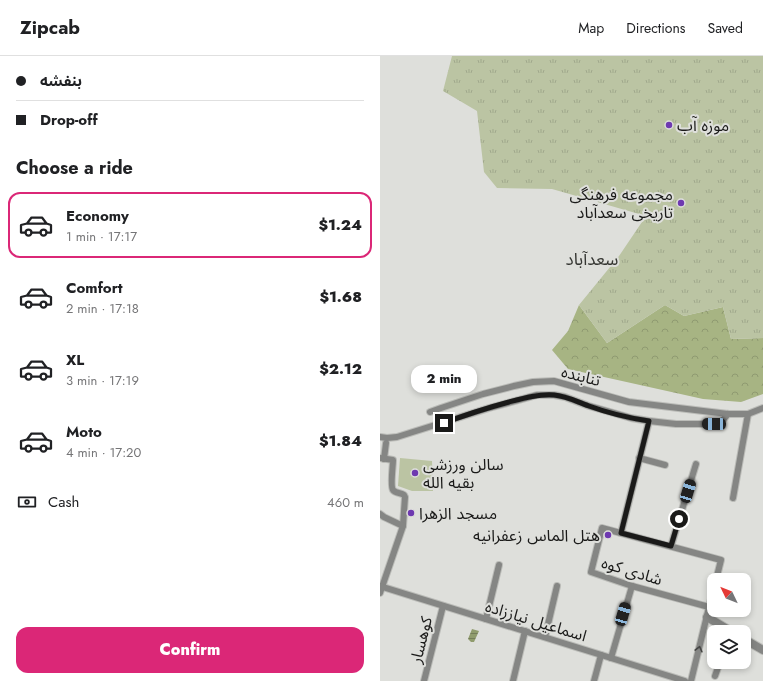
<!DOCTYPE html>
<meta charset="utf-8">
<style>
:root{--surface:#fff;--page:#f2f2f2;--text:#202124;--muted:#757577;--line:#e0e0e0;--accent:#db2777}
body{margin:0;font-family:Jost,"Noto Sans Arabic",sans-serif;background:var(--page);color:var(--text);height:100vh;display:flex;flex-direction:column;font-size:15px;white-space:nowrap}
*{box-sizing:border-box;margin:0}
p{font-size:13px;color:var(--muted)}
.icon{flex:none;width:22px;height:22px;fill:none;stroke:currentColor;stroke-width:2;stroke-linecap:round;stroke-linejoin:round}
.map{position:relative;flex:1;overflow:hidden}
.drawer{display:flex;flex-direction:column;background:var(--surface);width:380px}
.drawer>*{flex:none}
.hud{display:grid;align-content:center;height:88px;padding:0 16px;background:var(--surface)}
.needle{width:26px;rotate:313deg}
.tools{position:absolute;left:327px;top:517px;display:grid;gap:8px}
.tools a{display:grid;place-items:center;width:44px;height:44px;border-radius:8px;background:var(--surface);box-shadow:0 2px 6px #0003;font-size:20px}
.end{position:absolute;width:18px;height:18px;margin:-9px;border:5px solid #1a1a19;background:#fff;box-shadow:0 0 0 2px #fff}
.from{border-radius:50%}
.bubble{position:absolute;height:28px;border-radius:12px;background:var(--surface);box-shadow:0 2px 6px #0003;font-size:13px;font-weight:800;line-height:28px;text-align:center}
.car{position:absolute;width:12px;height:24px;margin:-12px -6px;border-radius:5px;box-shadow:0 0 3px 1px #0007;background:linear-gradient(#222 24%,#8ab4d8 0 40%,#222 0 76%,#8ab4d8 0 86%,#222 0)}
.hud b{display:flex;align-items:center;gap:14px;height:38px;font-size:15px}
.hud b+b{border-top:1px solid var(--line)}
.hud i{width:10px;height:10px;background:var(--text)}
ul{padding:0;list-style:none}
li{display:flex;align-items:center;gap:12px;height:66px;margin:0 8px 6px;padding:0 8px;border:2px solid transparent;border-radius:12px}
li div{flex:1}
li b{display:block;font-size:15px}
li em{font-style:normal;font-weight:800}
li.current{border-color:var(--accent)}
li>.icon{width:36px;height:36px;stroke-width:1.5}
h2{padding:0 16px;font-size:18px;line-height:48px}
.pay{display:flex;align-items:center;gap:10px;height:44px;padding:0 16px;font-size:15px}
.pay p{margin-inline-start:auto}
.cta{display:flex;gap:8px;margin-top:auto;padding:8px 16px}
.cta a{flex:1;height:46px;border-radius:12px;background:var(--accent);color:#fff;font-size:16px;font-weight:800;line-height:46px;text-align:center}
header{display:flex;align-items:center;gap:24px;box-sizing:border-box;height:56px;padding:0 20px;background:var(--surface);border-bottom:1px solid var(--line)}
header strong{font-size:19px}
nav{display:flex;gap:22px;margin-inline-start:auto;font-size:14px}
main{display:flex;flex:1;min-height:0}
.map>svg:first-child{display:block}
.grass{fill:#bbc4a3}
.forest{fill:url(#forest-crowns)}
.park{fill:url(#park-tufts)}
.water{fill:url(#water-rules)}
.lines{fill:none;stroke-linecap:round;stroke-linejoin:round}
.minor-casing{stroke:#bbbcb8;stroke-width:8}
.tertiary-casing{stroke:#bbbcb8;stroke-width:10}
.minor{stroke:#858684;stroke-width:6}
.tertiary{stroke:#858684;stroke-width:8}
.oneway{stroke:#454544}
.route{stroke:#1a1a19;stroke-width:5}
.poi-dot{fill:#6e39b0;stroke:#dedfdb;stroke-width:1.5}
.labels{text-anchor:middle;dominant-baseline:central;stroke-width:4;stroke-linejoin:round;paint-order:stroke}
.poi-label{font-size:16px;fill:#1a1a19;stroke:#dedfdb;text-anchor:start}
.street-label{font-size:16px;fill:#1a1a19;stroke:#dedfdb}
.neighbourhood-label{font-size:17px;fill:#353632;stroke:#dedfdb}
</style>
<header>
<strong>Zipcab</strong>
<nav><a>Map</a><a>Directions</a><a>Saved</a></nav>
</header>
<main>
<section class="drawer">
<div class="hud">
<b><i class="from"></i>بنفشه</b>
<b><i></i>Drop-off</b>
</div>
<h2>Choose a ride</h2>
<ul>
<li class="current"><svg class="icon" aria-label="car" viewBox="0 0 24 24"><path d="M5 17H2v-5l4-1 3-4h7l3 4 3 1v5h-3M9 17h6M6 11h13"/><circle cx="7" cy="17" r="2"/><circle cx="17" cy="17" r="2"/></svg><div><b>Economy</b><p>1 min · 17:17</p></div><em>$1.24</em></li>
<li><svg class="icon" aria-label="car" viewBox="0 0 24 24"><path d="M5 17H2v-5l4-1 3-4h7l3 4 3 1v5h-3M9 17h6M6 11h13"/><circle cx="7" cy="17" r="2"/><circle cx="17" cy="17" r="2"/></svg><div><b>Comfort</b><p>2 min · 17:18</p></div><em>$1.68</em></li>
<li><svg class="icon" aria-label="car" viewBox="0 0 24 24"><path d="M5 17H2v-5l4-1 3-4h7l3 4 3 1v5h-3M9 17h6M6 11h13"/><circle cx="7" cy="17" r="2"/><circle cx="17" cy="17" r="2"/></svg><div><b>XL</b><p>3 min · 17:19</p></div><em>$2.12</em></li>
<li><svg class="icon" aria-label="car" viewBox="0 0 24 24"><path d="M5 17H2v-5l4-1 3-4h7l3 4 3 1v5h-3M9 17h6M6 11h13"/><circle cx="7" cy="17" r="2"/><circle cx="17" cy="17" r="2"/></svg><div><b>Moto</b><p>4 min · 17:20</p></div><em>$1.84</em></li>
</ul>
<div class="pay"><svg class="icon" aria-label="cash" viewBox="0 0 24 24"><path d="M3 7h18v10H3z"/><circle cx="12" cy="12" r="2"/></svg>Cash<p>460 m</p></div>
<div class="cta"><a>Confirm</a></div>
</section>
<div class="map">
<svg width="383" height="625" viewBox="0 0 383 625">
<defs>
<pattern id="forest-crowns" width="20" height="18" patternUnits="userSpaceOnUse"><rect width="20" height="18" fill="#a7b483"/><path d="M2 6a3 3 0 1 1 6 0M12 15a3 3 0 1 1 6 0" fill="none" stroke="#8f9a71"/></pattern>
<pattern id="park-tufts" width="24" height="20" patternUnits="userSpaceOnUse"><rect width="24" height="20" fill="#bbc4a3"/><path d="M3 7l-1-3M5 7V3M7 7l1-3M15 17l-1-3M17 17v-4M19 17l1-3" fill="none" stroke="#a0a88c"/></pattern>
<pattern id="water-rules" width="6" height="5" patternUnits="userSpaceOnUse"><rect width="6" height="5" fill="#909c6d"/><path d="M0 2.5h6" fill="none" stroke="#757e59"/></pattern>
</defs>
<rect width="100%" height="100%" fill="#dedfdb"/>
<polygon class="grass" points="20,402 52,405 53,435 32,435 18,430"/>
<polygon class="forest" points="199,249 227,287 285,249 304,260 343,251 351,283 383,282 383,338 361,346 323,343 188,313 172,294 188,275"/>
<polygon class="park" points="72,0 383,0 383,282 351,283 343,251 304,260 285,249 227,287 199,249 239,200 266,160 172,133 117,132 104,116 97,55 63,35"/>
<polygon class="water" points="92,573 99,575 94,586 91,586 88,583"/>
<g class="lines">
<g class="minor-casing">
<g id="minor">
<polyline points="50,356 61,352 103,338 134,330 153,326 174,325 249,346 348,358 368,358 383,352"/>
<polyline points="0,381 7,382 17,381 109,352 157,339 174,339 185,341 209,350 251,362 269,365 296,368 334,368 342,365 348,358"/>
<path d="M0 402 13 404C13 410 10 430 13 434 15 437 21 437 24 439L25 441 23 470 0 537"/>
<polyline points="259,402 285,409"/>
<polyline points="4,403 6,387"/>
<polyline points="353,442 368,358"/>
<polyline points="0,458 4,461 23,470"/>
<polyline points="241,477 269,365"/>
<polyline points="291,490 316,408"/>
<polyline points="0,530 305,625"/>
<polyline points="329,551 252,530 211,516 222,472 341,504 336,524"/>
<polyline points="106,563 119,509"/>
<polyline points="165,581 177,530"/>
<polyline points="231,602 252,530"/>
<polyline points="335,620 340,606"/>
<polyline points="44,625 63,550"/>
<polyline points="133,625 145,575"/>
<polyline points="214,625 221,599"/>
<polyline points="311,625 334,531"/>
</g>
</g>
<g class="tertiary-casing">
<g id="tertiary">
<polyline points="327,561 352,576"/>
<polyline points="364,583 383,594"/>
</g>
</g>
<use href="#minor" class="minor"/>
<use href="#tertiary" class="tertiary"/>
</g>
<defs><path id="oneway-chevron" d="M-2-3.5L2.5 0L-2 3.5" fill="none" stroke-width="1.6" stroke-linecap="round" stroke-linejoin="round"/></defs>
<use class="oneway" href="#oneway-chevron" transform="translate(319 593) rotate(-76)"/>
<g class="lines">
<path class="route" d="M64 367C85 359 107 352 129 346 144 342 158 338 174 339 187 340 197 346 209 350 228 357 249 362 269 365L241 477 291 490 299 463"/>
</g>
<g class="poi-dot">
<circle cx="289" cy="69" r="4"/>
<circle cx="301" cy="147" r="4"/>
<circle cx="35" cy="417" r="4"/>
<circle cx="31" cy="457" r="4"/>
<circle cx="228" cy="479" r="4"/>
</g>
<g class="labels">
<g class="poi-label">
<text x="297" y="69">موزه آب</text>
<text x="293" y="138" text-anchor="end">مجموعه فرهنگی<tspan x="293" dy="18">تاریخی سعدآباد</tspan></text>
<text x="43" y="408">سالن ورزشی<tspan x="43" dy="18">بقیه الله</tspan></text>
<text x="39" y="457">مسجد الزهرا</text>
<text x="220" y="479" text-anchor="end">هتل الماس زعفرانیه</text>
</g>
<g class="street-label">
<text transform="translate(201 320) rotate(14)">تنابنده</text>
<text transform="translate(252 515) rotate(17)">شادی کوه</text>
<text transform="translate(156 565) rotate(17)">اسماعیل نیاززاده</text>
<text transform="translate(41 584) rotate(-76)">کوهسار</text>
</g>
<g class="neighbourhood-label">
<text x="212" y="203">سعدآباد</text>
</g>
</g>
</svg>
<div class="tools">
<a><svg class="needle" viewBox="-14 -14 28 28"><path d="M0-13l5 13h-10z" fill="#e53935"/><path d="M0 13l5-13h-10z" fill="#757577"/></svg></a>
<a><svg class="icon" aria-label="layers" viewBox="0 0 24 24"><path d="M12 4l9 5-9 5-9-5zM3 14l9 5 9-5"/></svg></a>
</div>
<i class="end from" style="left:299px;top:463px"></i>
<i class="end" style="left:64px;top:367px"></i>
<div class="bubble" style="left:31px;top:309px;width:66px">2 min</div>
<i class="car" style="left:334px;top:368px;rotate:271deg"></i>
<i class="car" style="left:308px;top:435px;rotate:17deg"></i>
<i class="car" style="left:243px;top:558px;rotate:16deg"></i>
</div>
</main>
